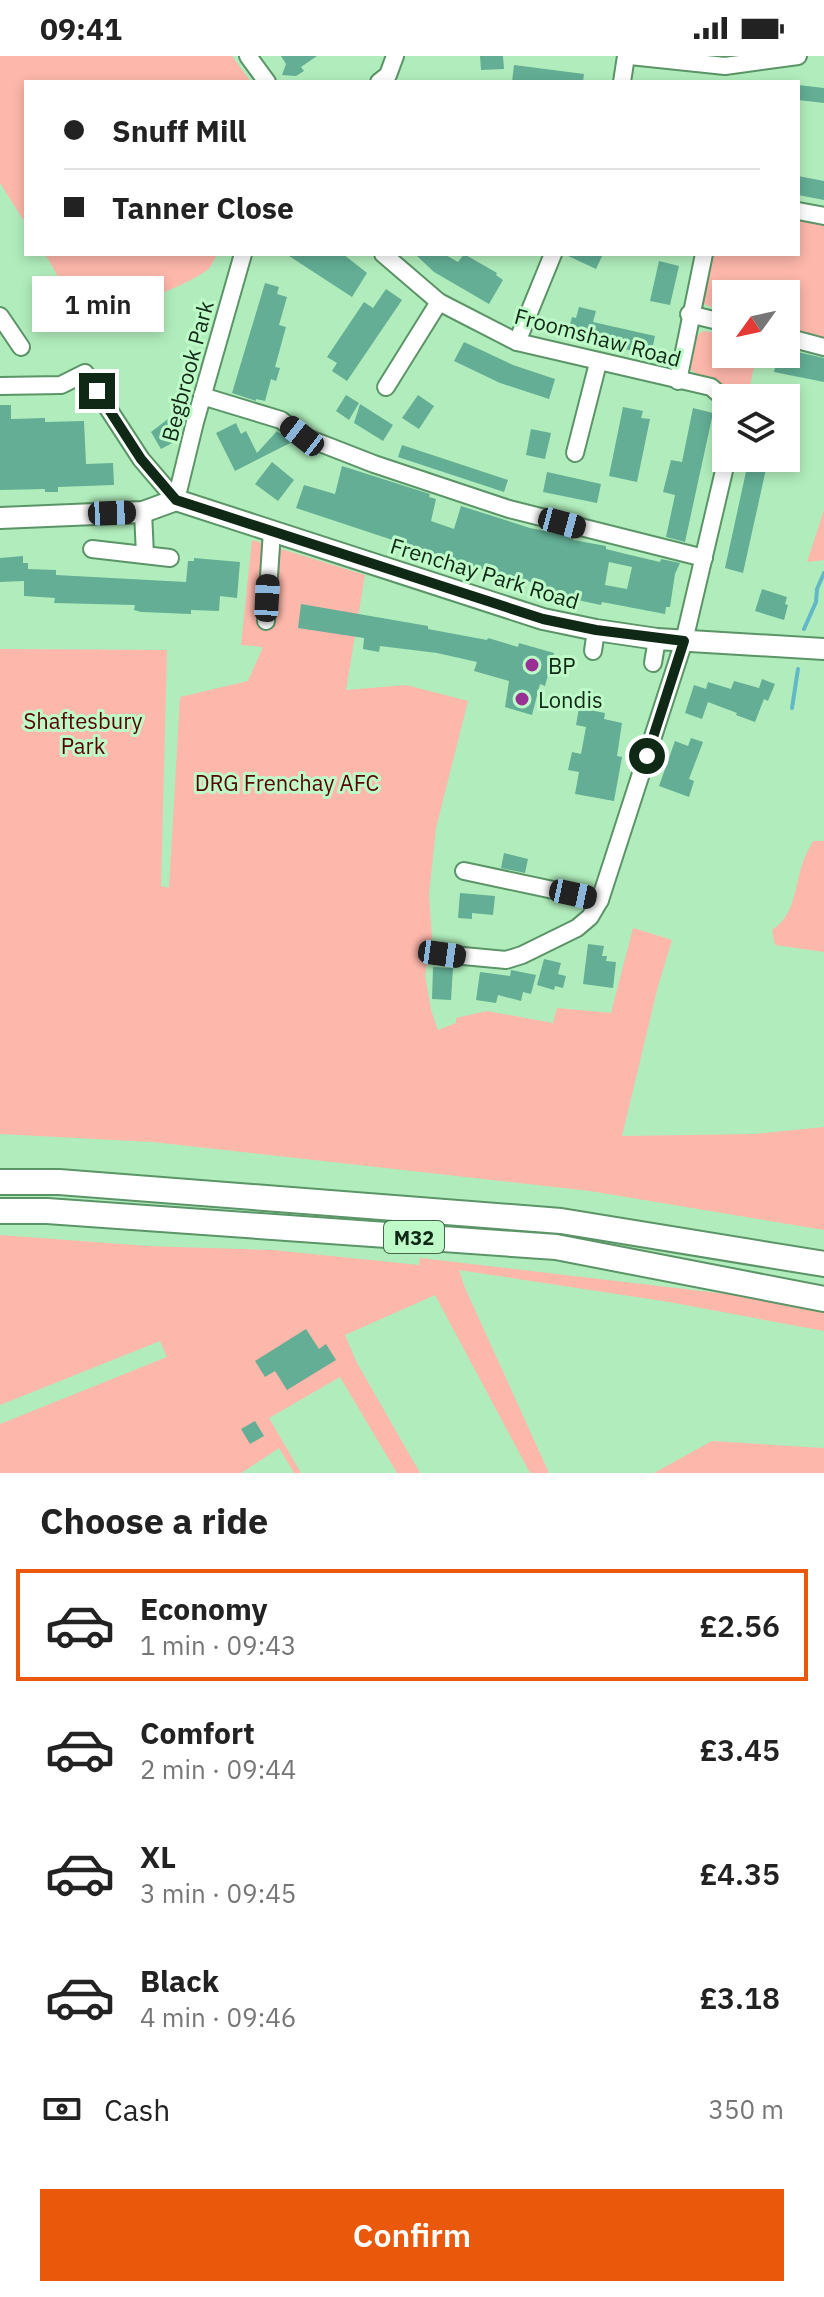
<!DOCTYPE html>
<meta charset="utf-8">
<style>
:root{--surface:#fff;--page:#f2f2f2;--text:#222;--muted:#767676;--line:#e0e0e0;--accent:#ea580c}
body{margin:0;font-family:"IBM Plex Sans",sans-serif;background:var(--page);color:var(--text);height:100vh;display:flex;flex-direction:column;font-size:30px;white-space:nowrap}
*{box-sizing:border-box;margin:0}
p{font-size:26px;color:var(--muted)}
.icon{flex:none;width:44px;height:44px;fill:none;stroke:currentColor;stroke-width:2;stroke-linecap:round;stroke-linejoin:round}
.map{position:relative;height:1417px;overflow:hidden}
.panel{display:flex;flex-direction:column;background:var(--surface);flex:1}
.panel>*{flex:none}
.hud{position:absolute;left:24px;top:24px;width:776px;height:176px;border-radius:0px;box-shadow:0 4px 12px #0003;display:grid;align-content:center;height:176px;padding:0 40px;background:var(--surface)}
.needle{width:52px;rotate:237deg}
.controls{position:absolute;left:712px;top:224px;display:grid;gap:16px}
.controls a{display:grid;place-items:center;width:88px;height:88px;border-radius:0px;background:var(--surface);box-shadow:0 4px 12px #0003;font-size:40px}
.end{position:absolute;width:36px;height:36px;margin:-18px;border:10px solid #102816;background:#fff;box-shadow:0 0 0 4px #fff}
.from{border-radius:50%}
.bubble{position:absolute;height:56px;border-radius:0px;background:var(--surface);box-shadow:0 4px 12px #0003;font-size:26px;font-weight:600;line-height:56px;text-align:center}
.car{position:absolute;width:24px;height:48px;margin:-24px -12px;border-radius:10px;box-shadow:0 0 6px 2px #0007;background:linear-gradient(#222 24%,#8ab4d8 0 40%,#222 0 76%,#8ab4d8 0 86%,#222 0)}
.hud b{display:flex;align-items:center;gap:28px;height:76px;font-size:30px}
.hud b+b{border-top:2px solid var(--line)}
.hud i{width:20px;height:20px;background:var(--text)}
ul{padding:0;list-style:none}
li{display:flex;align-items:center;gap:24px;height:112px;margin:0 16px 12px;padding:0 24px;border:4px solid transparent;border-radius:0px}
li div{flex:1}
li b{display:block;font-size:30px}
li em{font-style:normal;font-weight:600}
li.on{border-color:var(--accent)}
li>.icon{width:72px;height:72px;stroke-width:1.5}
h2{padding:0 40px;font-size:36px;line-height:96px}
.pay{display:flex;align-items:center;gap:20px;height:88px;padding:0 40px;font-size:30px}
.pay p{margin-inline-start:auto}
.primary-button{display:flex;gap:16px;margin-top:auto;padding:16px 40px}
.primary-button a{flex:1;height:92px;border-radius:0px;background:var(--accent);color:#fff;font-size:32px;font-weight:600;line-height:92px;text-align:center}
.status{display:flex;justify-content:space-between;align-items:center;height:56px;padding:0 40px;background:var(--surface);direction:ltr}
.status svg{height:22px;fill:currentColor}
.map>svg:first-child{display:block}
.green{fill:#fdb7ab}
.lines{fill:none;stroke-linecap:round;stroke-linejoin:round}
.stream{stroke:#63b7c6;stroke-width:4}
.building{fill:#63ae95;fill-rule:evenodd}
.minor-casing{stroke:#5b9467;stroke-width:20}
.major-casing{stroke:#5b9467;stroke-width:24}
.highway-casing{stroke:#5b9467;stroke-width:28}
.minor{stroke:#fff;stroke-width:16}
.major{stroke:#fff;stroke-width:20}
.highway{stroke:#fff;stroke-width:24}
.route{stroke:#102816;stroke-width:10}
.poi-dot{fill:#993194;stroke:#befbc9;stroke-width:3}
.labels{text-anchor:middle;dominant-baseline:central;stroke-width:6;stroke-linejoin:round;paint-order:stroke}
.shield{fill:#befbc9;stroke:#44674c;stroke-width:2}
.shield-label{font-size:20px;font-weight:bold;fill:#102816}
.street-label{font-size:22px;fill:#102816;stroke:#befbc9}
.poi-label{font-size:22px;fill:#102816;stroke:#befbc9;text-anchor:start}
.park-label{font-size:22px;fill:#560301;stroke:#befbc9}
</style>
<div class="status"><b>09:41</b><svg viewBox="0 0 49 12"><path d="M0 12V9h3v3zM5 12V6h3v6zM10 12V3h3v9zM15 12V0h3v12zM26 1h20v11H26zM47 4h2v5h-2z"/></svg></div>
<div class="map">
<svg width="824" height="1417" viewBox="0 0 824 1417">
<rect width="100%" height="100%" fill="#b1edbc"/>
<g class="green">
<polygon points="0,0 232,0 251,26 26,26 26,168 0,127"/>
<polygon points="798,162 824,168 824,282 786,273 786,238 726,238 726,257 704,248 703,233 711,198 798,198"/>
<path d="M45 198H217C214 204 212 210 207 214 190 228 105 264 85 253 67 243 56 215 45 198Z"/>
<polygon points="703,275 726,278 726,298 757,298 747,342 737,342 717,325 700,322 688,311 693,283"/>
<polygon points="824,454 824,504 807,506"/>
<polygon points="252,484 365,519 346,634 406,629 468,645 436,772 429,838 432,882 425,919 431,954 438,974 456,967 456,962 487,955 553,967 557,952 611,957 633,872 672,884 658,930 622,1080 754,1078 824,1071 824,1174 590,1135 153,1086 0,1078 0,593 167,594 161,830 169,832 180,641 248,625 263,591 241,589"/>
<path d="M813 785H824V896L775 889 772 874C795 859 794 834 802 809 804 801 809 793 813 785Z"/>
<polygon points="0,1179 148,1190 273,1194 419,1209 420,1202 744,1240 824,1255 824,1275 669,1246 459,1214 465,1232 549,1417 530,1417 435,1239 345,1279 357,1307 420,1417 397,1417 340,1321 269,1362 301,1417 294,1417 279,1392 241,1417 0,1417 0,1368 167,1301 160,1285 0,1349"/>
<polygon points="712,1385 824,1392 824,1417 654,1417"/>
</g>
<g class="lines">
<g class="stream">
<polyline points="804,573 816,546 817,533 824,517"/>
<polyline points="792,652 798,613"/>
</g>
</g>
<g class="building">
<polygon points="281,0 317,0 301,11 304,15 296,20 282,19 286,8"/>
<polygon points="480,0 503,0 504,13 481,14"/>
<polygon points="514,9 584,18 583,26 512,26"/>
<polygon points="798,29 824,32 824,47 798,44"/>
<polygon points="798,120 824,125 824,144 798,139"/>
<polygon points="286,198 343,198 367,217 352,241"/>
<polygon points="415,198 444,198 458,206 464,198 497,217 496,219 503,224 489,248 434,216"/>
<polygon points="564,198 603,198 596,213"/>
<polygon points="659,205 679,210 670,249 650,245"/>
<polygon points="265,227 279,231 277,238 287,241 279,269 286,271 275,311 280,312 276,325 271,323 265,345 256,343 256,345 232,337"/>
<polygon points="386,233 402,244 347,325 332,315 337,307 327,301 364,246 373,252"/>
<polygon points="579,251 596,255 593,266 655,280 651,299 567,280 572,261 576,262"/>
<polygon points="464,286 513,309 555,323 549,343 500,327 454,305"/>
<polygon points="789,294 824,302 824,326 774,316 775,312 767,310 769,299 787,301"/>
<polygon points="346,339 359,347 349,364 336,355"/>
<polygon points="418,339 434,350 419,373 402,362"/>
<polygon points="360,348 393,369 383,385 354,367"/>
<polygon points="0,349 11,349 11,363 45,362 45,366 84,365 86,408 113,407 114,429 58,431 58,436 45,436 45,433 0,434"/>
<polygon points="623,351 643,355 641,362 650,363 637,426 609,420"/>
<polygon points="693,352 713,357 685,486 666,481 675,439 663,436 671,404 682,406"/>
<polygon points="168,363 178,384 161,393 151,376"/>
<polygon points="236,367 241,378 246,375 257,397 277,375 292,386 235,415 216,377"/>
<polygon points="531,373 551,377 545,403 526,399"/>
<polygon points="402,389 508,424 504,436 398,401"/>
<polygon points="749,402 768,404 743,517 725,512"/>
<polygon points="272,406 294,424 278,445 255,428"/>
<path d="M342 410 430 438 429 441 436 443 431 465 454 473 461 450 530 472 574 481 573 484 606 490V493L626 498 660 506 661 503 680 507 675 518 670 551H666L665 558 602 546 601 549 582 545 537 530 538 528 474 511 296 452 304 429 335 438ZM609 506 632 511 627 533 605 529Z"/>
<polygon points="547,416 601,428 597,447 543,436"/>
<polygon points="23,500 23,507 28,507 28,513 56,514 56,519 186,526 188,505 194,505 194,502 240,506 237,542 220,540 219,555 191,554 191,558 141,556 134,554 135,549 54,547 55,542 24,540 24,525 0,526 0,502"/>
<polygon points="762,533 787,541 785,548 788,549 784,564 755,555"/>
<polygon points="301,548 428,570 428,573 487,584 488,582 518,591 519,587 554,597 545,630 540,628 532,659 505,651 509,625 474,615 477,606 437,597 380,590 379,596 363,593 364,582 298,572"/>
<polygon points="762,623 775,628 768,645 764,643 755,666 736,659 737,657 708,646 702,663 685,657 694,629 706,633 708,626 731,633 734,625 759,632"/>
<polygon points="579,652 605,657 604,663 622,667 617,700 622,701 614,745 575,738 579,716 568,714 572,696 581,698 586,671 576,669"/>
<polygon points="691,682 703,686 689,723 694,725 689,741 659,730 675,685 688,690"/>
<polygon points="504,797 528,803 525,817 501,812"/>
<polygon points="460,837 495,840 493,859 472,857 472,863 458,862"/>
<polygon points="588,888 604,890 602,900 607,900 606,905 616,906 613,932 583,928"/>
<polygon points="544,903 561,907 558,918 566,920 563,932 555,930 554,934 537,929"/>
<polygon points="433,911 453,912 451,944 432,943"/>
<polygon points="511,914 536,919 531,938 523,936 521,945 498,939 496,947 476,944 480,916 510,920"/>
<polygon points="306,1273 319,1293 326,1288 336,1304 287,1334 275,1315 265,1321 255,1305"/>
<polygon points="255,1365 264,1380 250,1388 241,1373"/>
</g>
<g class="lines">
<g class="minor-casing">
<g id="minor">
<polyline points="248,0 267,26"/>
<polyline points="630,0 725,10 798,0"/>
<polyline points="379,26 388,19 395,0"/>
<polyline points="622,26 626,0"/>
<polyline points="798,155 824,160"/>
<polyline points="383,198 439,246 517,286 711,331 726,344"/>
<polyline points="689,258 726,267"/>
<polyline points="0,260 21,291"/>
<polyline points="786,281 824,291"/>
<polyline points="517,286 553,198"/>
<polyline points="678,325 704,198"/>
<polyline points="0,330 61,329 85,317 141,403 176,444"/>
<polyline points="386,331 439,246"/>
<polyline points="202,340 281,364 302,380 374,408 509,453 704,502"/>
<polyline points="575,397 598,307"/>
<polyline points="176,444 195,366 243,198"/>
<polyline points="143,456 145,499"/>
<polyline points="92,493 170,502"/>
<polyline points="266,565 272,475"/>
<polyline points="593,595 596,574"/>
<polyline points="653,607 657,583"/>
<polyline points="464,815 600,844"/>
<polyline points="442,898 506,904 522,899 577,872 590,861 600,844 684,585 727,402"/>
</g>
</g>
<g class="major-casing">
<polyline id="major" points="0,462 143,456 176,444 543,563 596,574 657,583 824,593"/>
</g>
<g class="highway-casing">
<g id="highway">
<polyline points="0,1126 59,1126 561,1165 824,1208"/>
<polyline points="0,1155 47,1155 556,1191 824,1243"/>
</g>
</g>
<use href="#minor" class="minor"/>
<use href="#major" class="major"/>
<use href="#highway" class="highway"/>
</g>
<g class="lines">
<polyline class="route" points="97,335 141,403 176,444 543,563 596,574 684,585 647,700"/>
</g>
<g class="poi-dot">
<circle cx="532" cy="609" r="8"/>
<circle cx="522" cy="643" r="8"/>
</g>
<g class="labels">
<rect class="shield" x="384" y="1165" width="60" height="32" rx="6"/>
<g class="shield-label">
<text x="414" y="1181">M32</text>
</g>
<g class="street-label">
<text transform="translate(598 281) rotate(15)">Froomshaw Road</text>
<text transform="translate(187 315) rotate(-75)">Begbrook Park</text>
<text transform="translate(485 517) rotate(17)">Frenchay Park Road</text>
</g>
<g class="poi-label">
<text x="548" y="609">BP</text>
<text x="538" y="643">Londis</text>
</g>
<g class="park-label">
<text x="83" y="664">Shaftesbury<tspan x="83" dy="25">Park</tspan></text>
<text x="287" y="726">DRG Frenchay AFC</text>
</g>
</g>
</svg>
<div class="controls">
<a><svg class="needle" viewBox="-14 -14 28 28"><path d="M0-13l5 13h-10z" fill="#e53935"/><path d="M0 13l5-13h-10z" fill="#767676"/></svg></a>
<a><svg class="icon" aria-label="layers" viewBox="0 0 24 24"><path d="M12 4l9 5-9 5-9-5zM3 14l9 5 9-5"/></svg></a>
</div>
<i class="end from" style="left:647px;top:700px"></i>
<i class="end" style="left:97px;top:335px"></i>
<div class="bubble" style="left:32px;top:220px;width:132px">1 min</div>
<i class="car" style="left:302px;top:380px;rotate:308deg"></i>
<i class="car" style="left:112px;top:457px;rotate:88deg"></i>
<i class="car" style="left:562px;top:467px;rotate:105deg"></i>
<i class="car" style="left:267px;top:542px;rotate:3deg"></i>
<i class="car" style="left:573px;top:838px;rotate:102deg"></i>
<i class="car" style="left:442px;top:898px;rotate:98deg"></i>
<div class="hud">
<b><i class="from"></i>Snuff Mill</b>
<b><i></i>Tanner Close</b>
</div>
</div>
<section class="panel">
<h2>Choose a ride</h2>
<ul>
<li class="on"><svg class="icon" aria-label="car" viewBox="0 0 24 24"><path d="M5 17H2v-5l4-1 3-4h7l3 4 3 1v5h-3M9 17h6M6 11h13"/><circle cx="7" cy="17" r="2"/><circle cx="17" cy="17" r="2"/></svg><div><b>Economy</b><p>1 min · 09:43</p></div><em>£2.56</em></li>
<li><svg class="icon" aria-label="car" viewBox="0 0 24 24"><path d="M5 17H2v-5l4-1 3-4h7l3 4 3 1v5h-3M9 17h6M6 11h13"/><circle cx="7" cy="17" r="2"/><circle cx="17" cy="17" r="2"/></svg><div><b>Comfort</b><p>2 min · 09:44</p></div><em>£3.45</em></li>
<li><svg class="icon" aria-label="car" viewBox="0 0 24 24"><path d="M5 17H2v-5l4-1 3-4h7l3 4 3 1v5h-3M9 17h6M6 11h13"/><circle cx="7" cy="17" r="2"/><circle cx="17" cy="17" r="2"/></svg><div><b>XL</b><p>3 min · 09:45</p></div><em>£4.35</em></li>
<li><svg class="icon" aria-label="car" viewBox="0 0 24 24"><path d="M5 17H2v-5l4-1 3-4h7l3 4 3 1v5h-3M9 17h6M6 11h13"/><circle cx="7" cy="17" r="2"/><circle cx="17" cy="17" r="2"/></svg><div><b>Black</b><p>4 min · 09:46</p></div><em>£3.18</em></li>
</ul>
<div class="pay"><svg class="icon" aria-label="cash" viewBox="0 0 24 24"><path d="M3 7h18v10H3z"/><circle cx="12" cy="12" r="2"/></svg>Cash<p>350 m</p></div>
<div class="primary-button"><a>Confirm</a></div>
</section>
